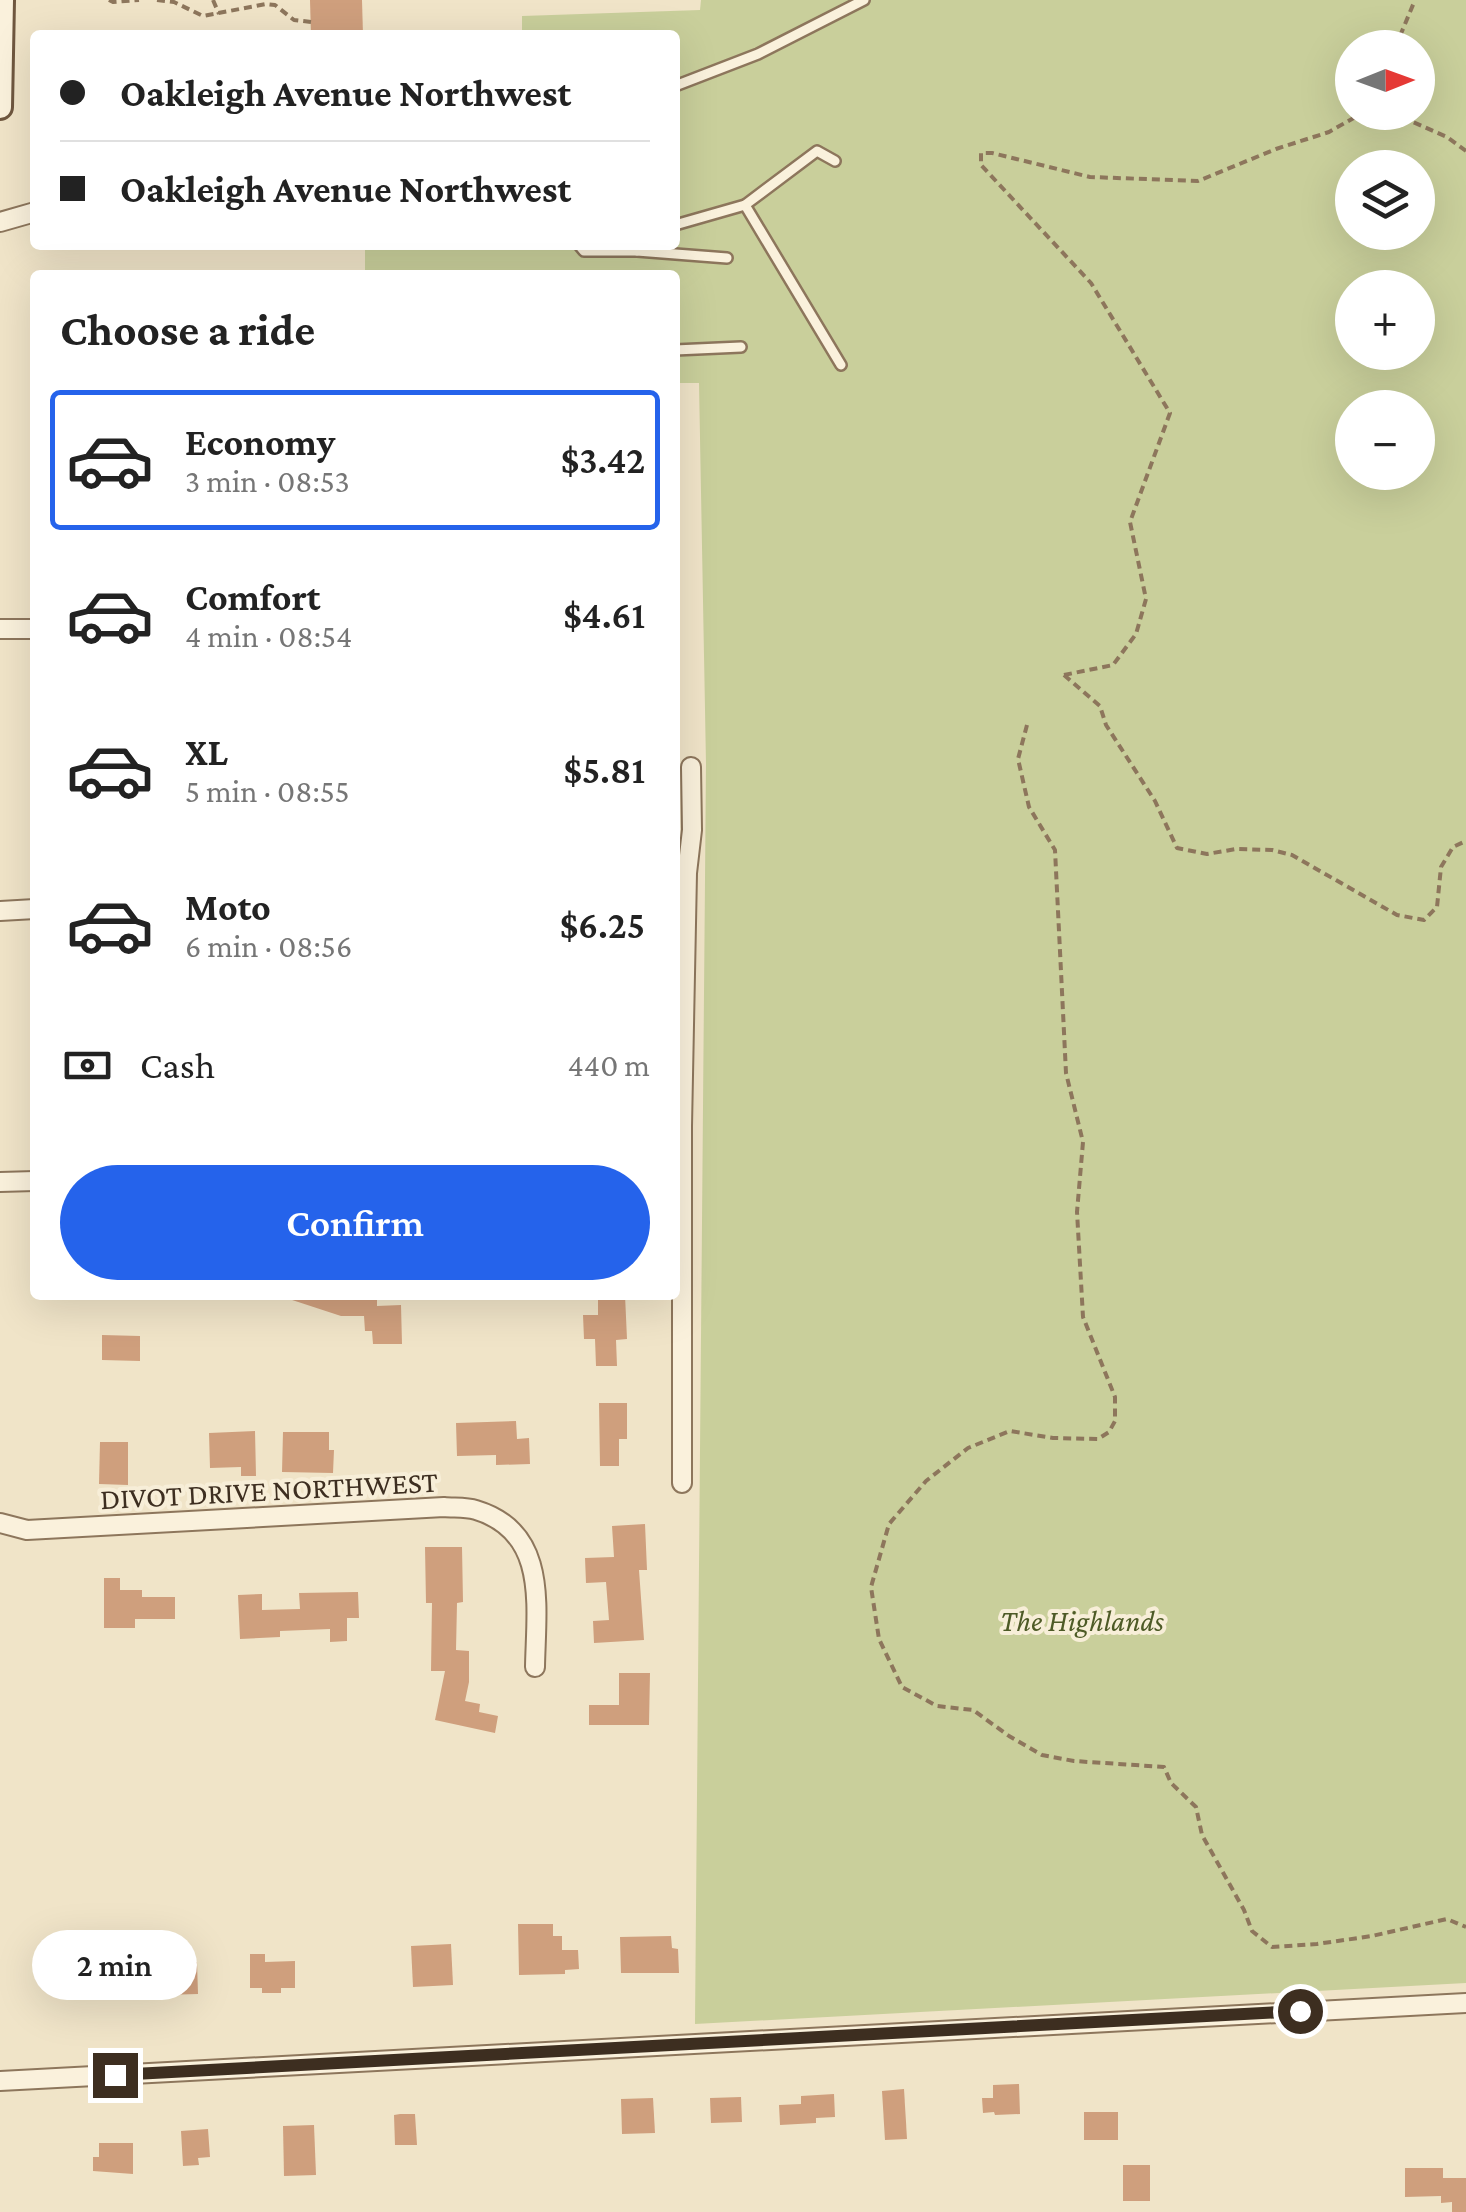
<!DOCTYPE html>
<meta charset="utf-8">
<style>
:root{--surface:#fff;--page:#f2f2f2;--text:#222;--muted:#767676;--line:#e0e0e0;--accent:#2563eb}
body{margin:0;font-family:"Crimson Pro",serif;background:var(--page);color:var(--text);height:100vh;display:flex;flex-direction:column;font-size:38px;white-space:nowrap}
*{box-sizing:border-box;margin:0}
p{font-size:32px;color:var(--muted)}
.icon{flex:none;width:55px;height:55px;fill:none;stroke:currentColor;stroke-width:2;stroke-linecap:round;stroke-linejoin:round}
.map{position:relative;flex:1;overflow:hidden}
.panel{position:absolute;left:30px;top:270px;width:650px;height:1030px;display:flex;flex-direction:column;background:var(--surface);border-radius:10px;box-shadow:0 10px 40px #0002}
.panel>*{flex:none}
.banner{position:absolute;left:30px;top:30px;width:650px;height:220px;border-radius:10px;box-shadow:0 10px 40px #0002;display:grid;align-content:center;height:220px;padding:0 30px;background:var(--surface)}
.needle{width:65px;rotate:89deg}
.tools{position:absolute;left:1335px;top:30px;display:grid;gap:20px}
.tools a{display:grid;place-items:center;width:100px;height:100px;border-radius:50%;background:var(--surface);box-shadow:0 10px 40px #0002;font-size:50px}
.end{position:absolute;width:45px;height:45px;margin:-22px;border:12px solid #3d2e20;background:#fff;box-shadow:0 0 0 5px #fff}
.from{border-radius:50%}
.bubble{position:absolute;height:70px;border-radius:35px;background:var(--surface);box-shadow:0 10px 40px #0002;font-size:32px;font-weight:600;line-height:70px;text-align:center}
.banner b{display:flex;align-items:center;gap:35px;height:95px;font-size:38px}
.banner b+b{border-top:2px solid var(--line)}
.banner i{width:25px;height:25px;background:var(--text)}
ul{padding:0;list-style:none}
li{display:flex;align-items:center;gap:30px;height:140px;margin:0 20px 15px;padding:0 10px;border:5px solid transparent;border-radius:10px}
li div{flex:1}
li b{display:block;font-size:38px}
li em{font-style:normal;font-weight:600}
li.current{border-color:var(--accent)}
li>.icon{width:90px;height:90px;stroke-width:1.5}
h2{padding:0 30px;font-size:45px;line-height:120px}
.pay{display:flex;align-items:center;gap:25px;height:110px;padding:0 30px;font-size:38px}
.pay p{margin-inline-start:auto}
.primary-button{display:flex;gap:20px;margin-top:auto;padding:20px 30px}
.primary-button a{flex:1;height:115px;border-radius:60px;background:var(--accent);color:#fff;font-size:40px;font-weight:600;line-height:115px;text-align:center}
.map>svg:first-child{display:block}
.green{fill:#c9cf9b;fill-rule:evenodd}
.building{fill:#cf9f7d}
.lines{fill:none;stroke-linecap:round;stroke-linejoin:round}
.service-casing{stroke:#8d765c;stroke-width:14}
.minor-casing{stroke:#8d765c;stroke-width:22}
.secondary-casing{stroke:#6f573f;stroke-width:28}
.path{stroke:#8d765c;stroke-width:4;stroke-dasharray:8 5;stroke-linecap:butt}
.service{stroke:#faf1dc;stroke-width:9}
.minor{stroke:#faf1dc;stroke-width:18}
.secondary{stroke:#faf1dc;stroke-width:22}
.route{stroke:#3d2e20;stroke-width:12}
.labels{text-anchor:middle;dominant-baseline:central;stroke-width:8;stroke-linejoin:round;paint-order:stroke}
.street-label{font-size:30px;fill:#3d2e20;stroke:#f7eed8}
.park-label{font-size:30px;font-style:italic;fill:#4d5a26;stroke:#f7eed8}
</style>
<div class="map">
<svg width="1466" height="2212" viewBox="0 0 1466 2212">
<rect width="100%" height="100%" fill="#f0e4c8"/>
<path class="green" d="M701 0H1466V1983L695 2024 706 764 699 383H675V275H365V245H675V35H522V16L700 10ZM1352 48H1418V112H1352ZM1352 168H1418V232H1352ZM1352 288H1418V352H1352ZM1352 408H1418V472H1352Z"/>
<g class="building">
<polygon points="310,0 362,0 363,35 311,35"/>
<polygon points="286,1295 377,1295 377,1306 401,1305 402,1344 373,1344 372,1331 365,1331 364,1316 341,1316 286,1298"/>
<polygon points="598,1295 625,1295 627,1339 616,1340 617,1366 596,1366 595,1339 584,1339 583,1315 598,1315"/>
<polygon points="102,1335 140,1336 140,1361 102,1360"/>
<polygon points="599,1403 627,1403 627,1439 619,1439 619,1466 600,1466"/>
<polygon points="516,1421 517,1439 529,1438 530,1464 496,1465 496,1455 457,1456 456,1423"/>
<polygon points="255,1431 256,1476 241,1476 241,1467 210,1468 209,1433"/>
<polygon points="283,1432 329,1432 329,1450 334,1450 333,1473 282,1472"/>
<polygon points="100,1442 128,1442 128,1485 99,1484"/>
<polygon points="645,1524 647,1570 639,1570 644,1640 594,1643 593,1621 609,1620 606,1582 586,1583 585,1558 614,1557 612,1526"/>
<polygon points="425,1547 462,1547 463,1602 457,1603 456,1650 469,1651 469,1682 465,1701 480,1704 479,1712 498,1716 495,1733 435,1720 445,1671 431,1671 432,1603 426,1603"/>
<polygon points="104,1578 120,1578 120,1590 142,1590 142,1597 175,1597 175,1619 135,1619 135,1628 104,1628"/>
<polygon points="358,1592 359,1618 347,1618 347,1641 330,1642 330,1629 280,1631 280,1637 240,1639 238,1595 262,1594 262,1610 300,1609 299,1593"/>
<polygon points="619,1673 650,1673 649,1725 589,1725 589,1705 619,1705"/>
<polygon points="518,1924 553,1924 553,1936 562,1936 562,1950 578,1950 579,1969 565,1970 565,1974 519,1975"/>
<polygon points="671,1936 672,1948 678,1949 679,1973 621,1973 620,1937"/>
<polygon points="451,1944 453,1985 413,1987 411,1946"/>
<polygon points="250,1954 265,1954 265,1962 295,1961 295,1988 281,1988 281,1993 262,1993 262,1988 250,1988"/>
<polygon points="191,1955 192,1962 197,1962 198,1994 163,1995 162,1956"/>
<polygon points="83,1964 116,1964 116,1994 104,1994 104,1998 82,1998"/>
<polygon points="1019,2084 1020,2114 995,2115 994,2112 983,2113 982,2098 993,2098 993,2085"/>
<polygon points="904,2089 907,2139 885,2140 882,2091"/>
<polygon points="834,2094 835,2117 816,2118 816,2123 780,2125 779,2105 801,2104 801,2096"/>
<polygon points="741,2097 742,2122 711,2123 710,2098"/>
<polygon points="653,2098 655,2133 622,2134 621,2099"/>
<rect x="1084" y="2112" width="34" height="28"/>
<polygon points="400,2114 415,2114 417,2145 395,2145 394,2115"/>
<polygon points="314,2125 316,2175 284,2176 283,2126"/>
<polygon points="208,2129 210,2157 198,2158 199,2165 183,2166 181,2131"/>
<polygon points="99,2143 133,2143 133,2174 93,2171 93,2157 99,2157"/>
<rect x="1123" y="2165" width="27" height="36"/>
<polygon points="1405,2168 1443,2168 1443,2178 1466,2178 1466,2212 1452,2212 1452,2202 1441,2203 1441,2196 1405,2197"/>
</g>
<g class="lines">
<g class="service-casing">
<g id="service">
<polyline points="675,86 758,54 864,0"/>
<polyline points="745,205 817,151 835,161"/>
<polyline points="675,225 745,205 841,365"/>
<polyline points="579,245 584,251 637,251 646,245"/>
<polyline points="637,251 727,258"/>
<polyline points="675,350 741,347"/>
</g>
</g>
<g class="minor-casing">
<g id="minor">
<polyline points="0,222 35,212"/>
<polyline points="0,629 35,629"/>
<polyline points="0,911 35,909"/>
<polyline points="0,1182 35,1181"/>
<polyline points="682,1483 682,1126 687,873 692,830 691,767"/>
<path d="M0 1523 27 1530 444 1507C454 1508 466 1507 476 1510 549 1532 536 1607 535 1667"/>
<polyline points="0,2081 1466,2003"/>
</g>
</g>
<g class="secondary-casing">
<polyline id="secondary" points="0,107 2,0"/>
</g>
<g class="path">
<polyline points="109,0 113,2 139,0"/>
<polyline points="157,0 174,2 203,16 266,4 275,5 294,20 311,22"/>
<polyline points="213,0 219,14"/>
<polyline points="1395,48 1415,0"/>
<polyline points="1390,112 1447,137 1466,151"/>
<polyline points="1064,675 1113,665 1136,634 1146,599 1130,522 1170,413 1091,283 981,165 981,153 992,153 1090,177 1198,181 1276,149 1329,132 1364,112"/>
<polyline points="1064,675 1100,706 1106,725 1155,801 1177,848 1207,854 1236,849 1272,850 1292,855 1397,915 1424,920 1437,907 1441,867 1453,847 1466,841"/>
<polyline points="1027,725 1018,759 1029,807 1055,850 1066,1073 1083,1142 1077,1212 1083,1317 1115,1397 1115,1421 1109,1432 1098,1439 1053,1438 1010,1431 968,1448 926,1481 889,1524 871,1587 879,1639 902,1687 937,1706 973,1710 1009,1736 1042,1755 1074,1761 1164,1767 1171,1783 1196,1807 1202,1835 1244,1910 1252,1931 1272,1947 1317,1944 1372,1936 1447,1919 1466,1927"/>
</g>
<use href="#service" class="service"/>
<use href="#minor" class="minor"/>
<use href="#secondary" class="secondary"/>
</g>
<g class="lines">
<polyline class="route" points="115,2075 1300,2011"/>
</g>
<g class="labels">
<g class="street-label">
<text transform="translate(269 1490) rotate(-3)">DIVOT DRIVE NORTHWEST</text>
</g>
<g class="park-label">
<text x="1082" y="1620">The Highlands</text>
</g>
</g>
</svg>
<div class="tools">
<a><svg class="needle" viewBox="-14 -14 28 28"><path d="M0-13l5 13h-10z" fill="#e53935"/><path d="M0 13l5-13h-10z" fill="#767676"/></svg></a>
<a><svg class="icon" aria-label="layers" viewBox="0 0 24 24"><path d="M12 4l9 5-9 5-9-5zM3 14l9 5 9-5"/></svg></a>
<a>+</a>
<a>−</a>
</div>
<i class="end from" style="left:1300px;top:2011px"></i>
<i class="end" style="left:115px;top:2075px"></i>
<div class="bubble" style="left:32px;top:1930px;width:165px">2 min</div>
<div class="banner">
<b><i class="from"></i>Oakleigh Avenue Northwest</b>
<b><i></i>Oakleigh Avenue Northwest</b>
</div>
<section class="panel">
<h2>Choose a ride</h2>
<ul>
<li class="current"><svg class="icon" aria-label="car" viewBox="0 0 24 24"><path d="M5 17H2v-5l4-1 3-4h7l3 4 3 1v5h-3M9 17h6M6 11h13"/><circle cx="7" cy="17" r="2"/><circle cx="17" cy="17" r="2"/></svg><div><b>Economy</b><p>3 min · 08:53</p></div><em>$3.42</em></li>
<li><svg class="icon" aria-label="car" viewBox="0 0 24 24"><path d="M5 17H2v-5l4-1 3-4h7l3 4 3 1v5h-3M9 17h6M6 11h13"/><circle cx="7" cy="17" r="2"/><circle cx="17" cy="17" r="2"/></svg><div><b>Comfort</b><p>4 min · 08:54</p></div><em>$4.61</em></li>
<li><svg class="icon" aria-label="car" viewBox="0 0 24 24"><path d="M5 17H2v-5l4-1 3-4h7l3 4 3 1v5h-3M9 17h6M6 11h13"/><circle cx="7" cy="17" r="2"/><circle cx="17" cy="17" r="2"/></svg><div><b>XL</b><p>5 min · 08:55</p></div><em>$5.81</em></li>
<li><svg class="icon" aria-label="car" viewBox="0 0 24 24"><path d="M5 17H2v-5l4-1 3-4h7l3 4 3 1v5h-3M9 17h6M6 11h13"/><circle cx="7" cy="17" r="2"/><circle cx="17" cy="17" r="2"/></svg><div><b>Moto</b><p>6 min · 08:56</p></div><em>$6.25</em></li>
</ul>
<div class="pay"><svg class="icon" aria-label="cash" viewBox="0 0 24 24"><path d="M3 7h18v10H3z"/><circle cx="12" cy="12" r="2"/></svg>Cash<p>440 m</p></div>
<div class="primary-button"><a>Confirm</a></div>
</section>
</div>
